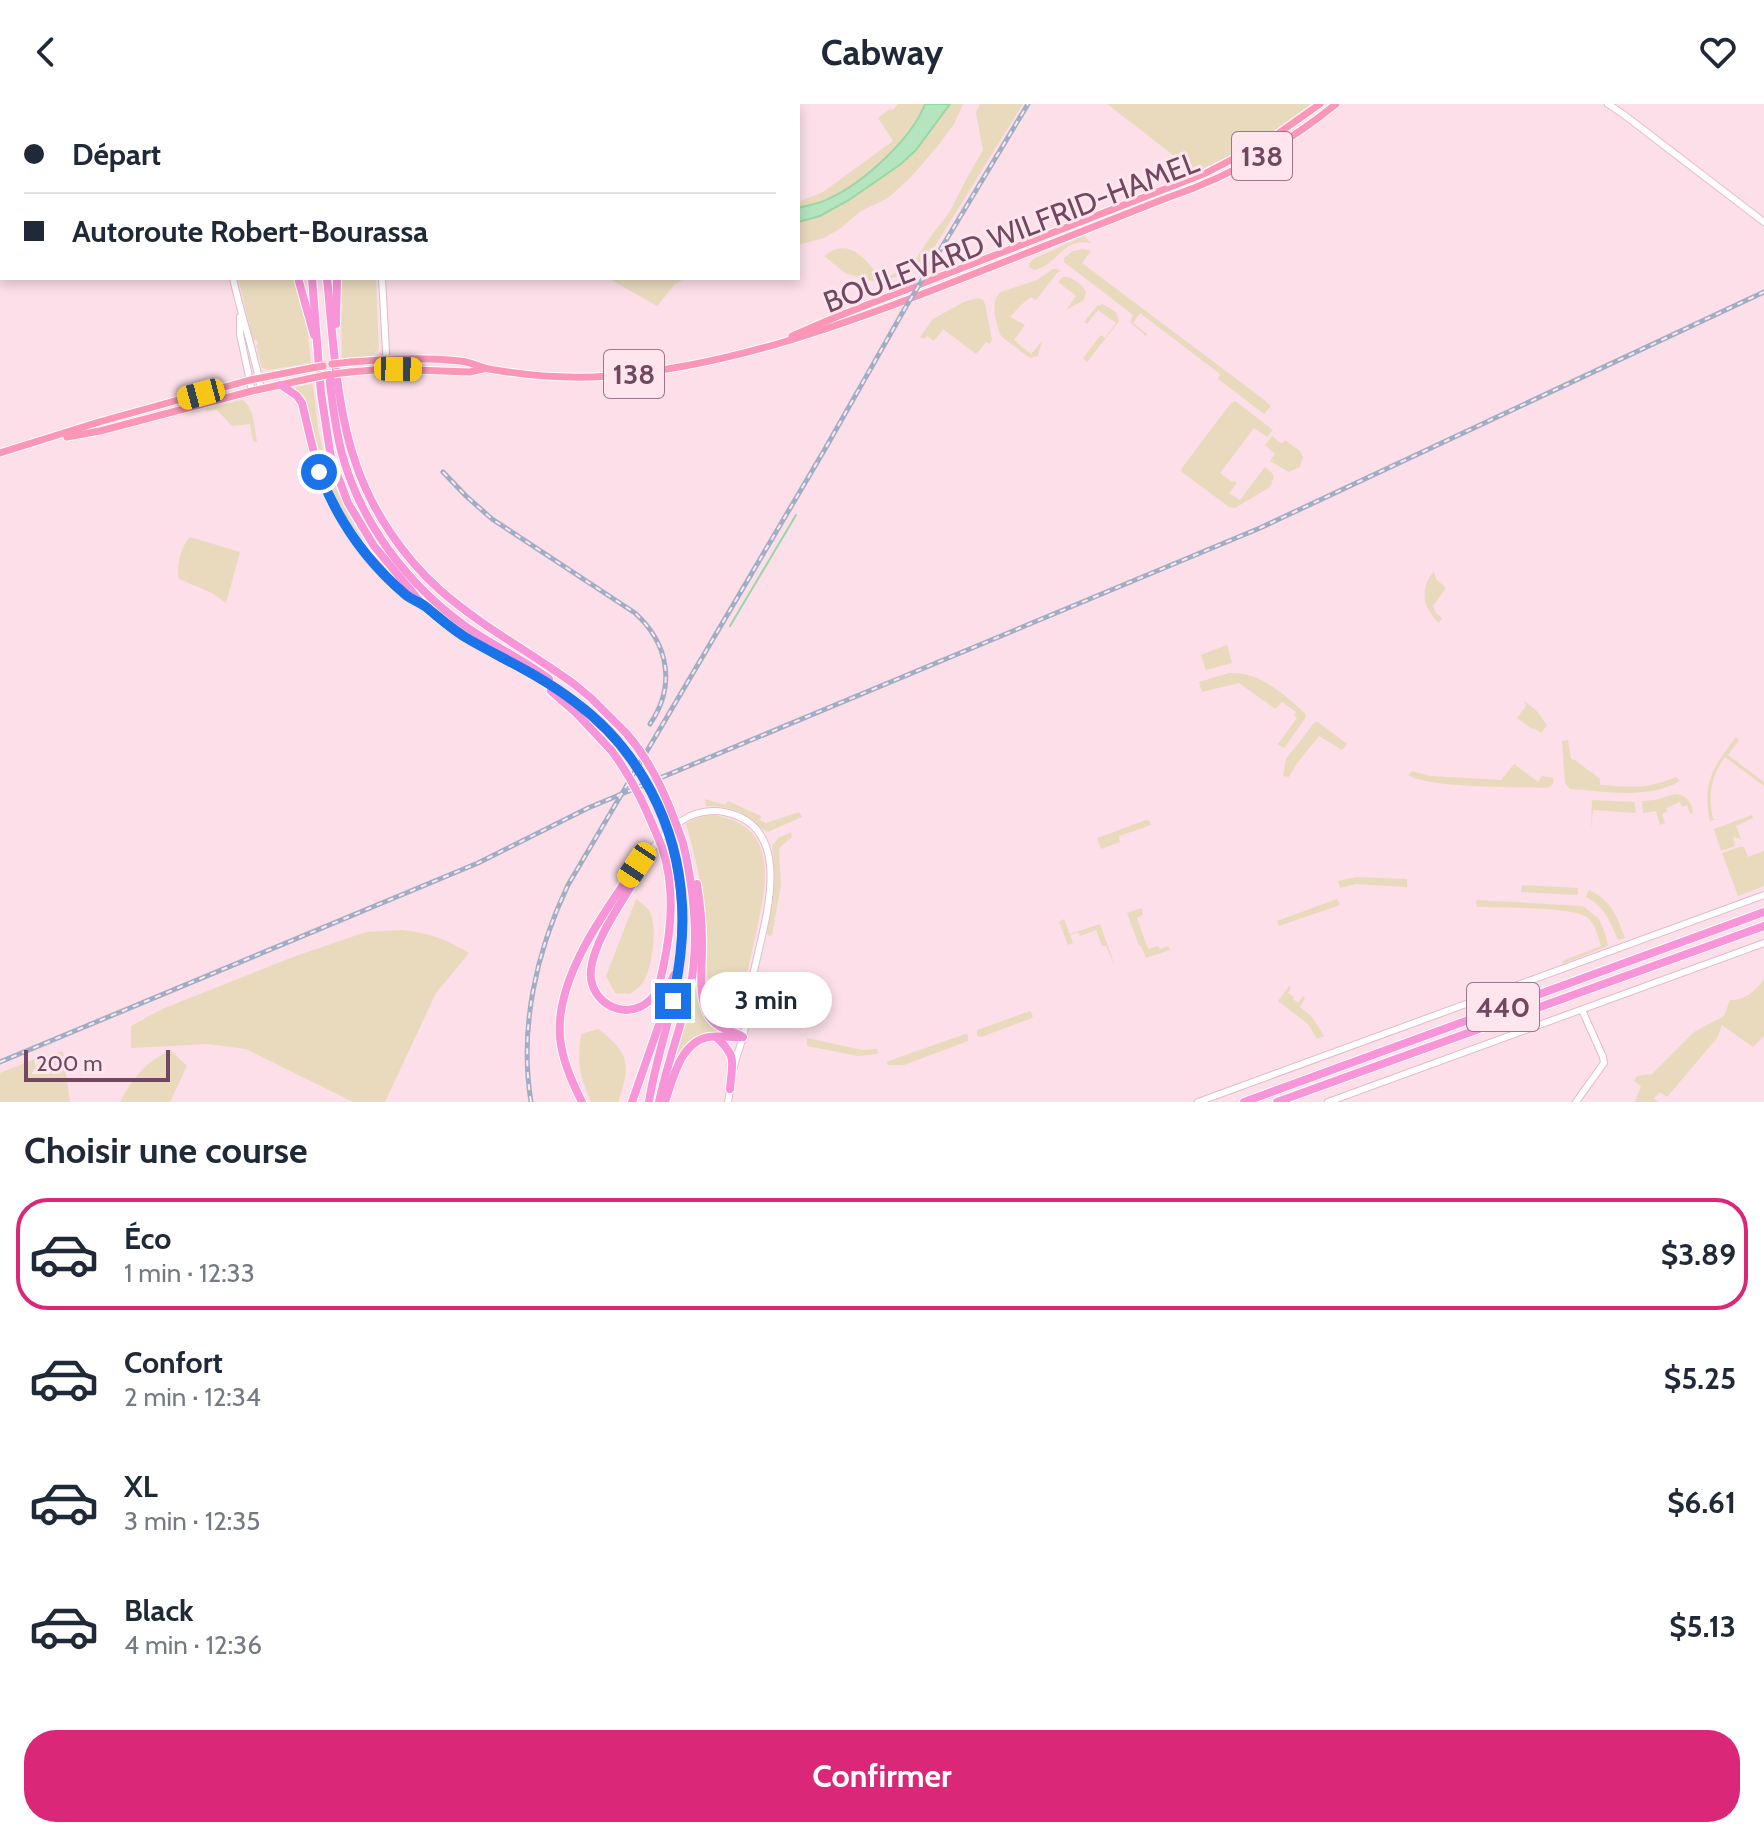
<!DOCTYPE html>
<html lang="fr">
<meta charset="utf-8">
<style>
:root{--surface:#fff;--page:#f2f2f3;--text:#1f2937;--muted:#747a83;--line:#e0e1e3;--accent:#db2777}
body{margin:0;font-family:Cabin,sans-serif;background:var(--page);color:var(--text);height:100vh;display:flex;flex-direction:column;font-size:30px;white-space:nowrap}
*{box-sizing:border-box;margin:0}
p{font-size:26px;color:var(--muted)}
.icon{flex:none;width:44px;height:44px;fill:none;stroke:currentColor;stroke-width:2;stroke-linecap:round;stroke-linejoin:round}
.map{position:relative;height:998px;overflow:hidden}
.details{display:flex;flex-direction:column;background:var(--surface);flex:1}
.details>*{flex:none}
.hud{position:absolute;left:0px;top:0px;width:800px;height:176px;box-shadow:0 4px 12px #0003;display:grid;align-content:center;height:176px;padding:0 24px;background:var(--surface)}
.scale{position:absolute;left:24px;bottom:20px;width:146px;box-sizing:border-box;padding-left:8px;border:4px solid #724760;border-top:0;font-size:22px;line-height:28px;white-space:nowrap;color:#724760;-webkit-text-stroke:6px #ffe5ee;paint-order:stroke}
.end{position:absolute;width:36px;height:36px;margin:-18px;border:10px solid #1a73e8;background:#fff;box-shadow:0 0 0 4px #fff}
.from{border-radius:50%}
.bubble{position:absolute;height:56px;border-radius:28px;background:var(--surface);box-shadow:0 4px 12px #0003;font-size:26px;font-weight:700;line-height:56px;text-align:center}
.car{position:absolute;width:24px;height:48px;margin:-24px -12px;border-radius:10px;box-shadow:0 0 6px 2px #0007;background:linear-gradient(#f5c518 24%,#345 0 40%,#f5c518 0 76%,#345 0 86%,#f5c518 0)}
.hud b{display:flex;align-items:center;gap:28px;height:76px;font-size:30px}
.hud b+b{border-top:2px solid var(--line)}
.hud i{width:20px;height:20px;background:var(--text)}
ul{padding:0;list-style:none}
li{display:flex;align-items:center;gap:24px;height:112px;margin:0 16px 12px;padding:0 8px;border:4px solid transparent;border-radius:32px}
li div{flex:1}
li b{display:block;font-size:30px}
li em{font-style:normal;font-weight:700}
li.selected{border-color:var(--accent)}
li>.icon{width:72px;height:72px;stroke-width:1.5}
h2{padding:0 24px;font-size:36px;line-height:96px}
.primary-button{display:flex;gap:16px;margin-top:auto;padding:16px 24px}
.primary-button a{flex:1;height:92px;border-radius:32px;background:var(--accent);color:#fff;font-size:32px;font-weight:700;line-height:92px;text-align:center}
header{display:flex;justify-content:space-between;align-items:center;height:104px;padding:0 24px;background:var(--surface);font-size:36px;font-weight:700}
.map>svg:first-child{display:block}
.green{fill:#e9dabe}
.water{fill:#b4e5be;stroke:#9ad6a7;stroke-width:2}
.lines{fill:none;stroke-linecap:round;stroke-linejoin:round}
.stream{stroke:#9ad6a7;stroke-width:2}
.tertiary-casing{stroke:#dfbbcc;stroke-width:8}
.secondary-casing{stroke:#e7bbd0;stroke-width:8}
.primary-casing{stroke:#fff;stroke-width:9}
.motorway-casing{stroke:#fff;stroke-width:10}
.tertiary{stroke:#fff;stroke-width:6}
.secondary{stroke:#fff;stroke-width:6}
.primary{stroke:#fb96b7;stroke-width:7}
.motorway{stroke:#f795d8;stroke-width:8}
.rail-casing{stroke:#9faec4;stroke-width:5}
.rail{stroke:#ffe5ee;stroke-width:2;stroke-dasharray:6;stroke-linecap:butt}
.primary-bridge-casing{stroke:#fff;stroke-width:9;stroke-linecap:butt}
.motorway-bridge-casing{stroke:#fff;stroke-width:10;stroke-linecap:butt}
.primary-bridge{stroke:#fb96b7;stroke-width:7}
.motorway-bridge{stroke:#f795d8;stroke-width:8}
.route{stroke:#1a73e8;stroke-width:10}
.labels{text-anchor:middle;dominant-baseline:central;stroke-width:6;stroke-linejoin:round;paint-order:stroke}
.shield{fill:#ffe5ee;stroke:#9c768b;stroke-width:2}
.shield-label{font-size:28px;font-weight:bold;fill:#724760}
.street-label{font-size:30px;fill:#724760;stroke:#ffe5ee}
</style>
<header><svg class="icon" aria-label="back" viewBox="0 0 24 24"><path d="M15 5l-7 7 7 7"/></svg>Cabway<svg class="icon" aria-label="heart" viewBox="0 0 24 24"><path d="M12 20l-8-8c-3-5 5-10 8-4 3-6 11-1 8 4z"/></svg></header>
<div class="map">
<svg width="1764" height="998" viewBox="0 0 1764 998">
<rect width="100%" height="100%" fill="#fcdfe8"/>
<g class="green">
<path d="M898 0H925C912 35 862 80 828 95 819 100 808 101 798 104V98L823 88 893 37 878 14 890 5 893 6Z"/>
<polygon points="950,0 963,0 954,20 937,43 910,74 888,94 861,107 841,124 824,134 798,141 798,118 820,112 849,96 901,60 916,46"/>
<path d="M980 0H1023L922 163 879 179 845 169 824 152C828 149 832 146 837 145 856 140 871 162 881 175L906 165 914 158 931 132 949 109 968 72 983 46 976 9Z"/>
<polygon points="1107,0 1311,0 1256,40 1195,68"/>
<path d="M1084 132 1091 139C1061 133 1059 161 1034 166L1029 163 1030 158 1035 154Z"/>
<polygon points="1083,145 1091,147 1082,159 1263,295 1271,302 1264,310 1218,275 1220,270 1140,209 1133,219 1147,230 1146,232 1130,218 1133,211 1064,158 1064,154 1073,147"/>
<path d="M1053 165H1057L1061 167 1057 169 1036 196 1031 193 1021 201 1010 213 1025 221 1014 236 1031 250 1042 237 1038 252 1030 254 1003 234 1000 230C996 217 989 198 1001 188L1037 176Z"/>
<path d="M1063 173C1071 171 1083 181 1086 188L1084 196 1066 206 1076 192 1058 178Z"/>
<polygon points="238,174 295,174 306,211 311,259 269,266 262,264 256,241 258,240 257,236 253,237"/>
<polygon points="340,174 376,174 379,245 371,252 342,254"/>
<polygon points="608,174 686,174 675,180 657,202"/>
<polygon points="977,194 983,196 985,200 992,236 990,240 986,238 976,250 943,225 934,237 927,232 924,235 920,233 933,215 964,198"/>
<polygon points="1103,200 1116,208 1119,217 1087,258 1083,254 1101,231 1105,234 1116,219 1098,206 1087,220 1084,218 1097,202"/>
<path d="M312 280C316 295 316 313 319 329 328 372 345 408 368 444L366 446 355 432 329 388 296 287V283Z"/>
<path d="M242 296C255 304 254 323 257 338L253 337 250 320 232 322 217 306 207 307 206 305Z"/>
<polygon points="1235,297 1273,326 1267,333 1254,324 1220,369 1232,378 1234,377 1237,379 1229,389 1240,396 1265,363 1271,368 1274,373 1270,383 1235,404 1229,403 1182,368 1181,365 1231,299"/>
<polygon points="1272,332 1282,340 1285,336 1300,347 1303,353 1300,363 1289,368 1270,357 1275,350 1265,341"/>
<path d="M190 433 240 448 226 499 212 489 179 475C176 463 181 442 190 433Z"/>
<path d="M1434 467 1436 475 1446 484 1433 502 1436 509 1442 514 1439 519C1423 504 1419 485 1434 467Z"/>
<polygon points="1227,541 1232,559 1206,566 1201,551"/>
<path d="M1229 569C1260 567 1283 590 1305 609L1306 613 1284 644 1274 638 1278 640 1297 614 1294 612 1296 608 1282 598 1275 605 1239 579 1202 588 1199 578Z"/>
<polygon points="1524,597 1536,606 1547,621 1541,629 1534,624 1532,625 1517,614 1526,602"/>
<path d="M1315 618H1318L1347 640 1342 646 1319 632C1308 646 1297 657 1289 673L1283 672 1286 655Z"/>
<path d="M1736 633 1739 636 1728 651 1764 678V682L1725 653C1711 672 1708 691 1713 715H1717L1710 717C1701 679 1714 662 1736 633Z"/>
<path d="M1568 636 1571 655 1575 656 1600 675V681C1632 683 1645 686 1676 673L1680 677C1648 696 1605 687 1570 685L1565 679 1562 637Z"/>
<path d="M1514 660 1538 678 1542 672 1553 674C1555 679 1551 684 1545 684 1517 683 1427 684 1408 671L1412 667 1430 672 1501 676Z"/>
<path d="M1675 690C1686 690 1692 699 1693 709L1690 710 1687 701 1682 703 1680 698 1666 704 1667 708 1662 710 1665 719 1660 721 1656 707 1643 709 1642 697 1655 696Z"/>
<path d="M705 695 725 701 728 697 761 712 760 716 766 719 799 708 802 713 768 728C761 725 758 721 752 716 739 705 723 702 706 702Z"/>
<polygon points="1592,696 1634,698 1636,709 1593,706 1591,726"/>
<path d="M713 711C784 721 765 788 754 838 748 864 743 891 737 917L731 922C718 920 709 910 706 898 702 877 707 850 707 829 706 792 695 755 686 719L700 713Z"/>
<polygon points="1752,711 1753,714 1736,722 1741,735 1733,733 1735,742 1721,747 1714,725"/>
<polygon points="1146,716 1150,717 1151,721 1119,732 1120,738 1101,745 1097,734"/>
<path d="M791 728 792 733 779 744 781 781 772 831 769 832 767 829C773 796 776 775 772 742L778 734Z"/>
<polygon points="1739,743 1744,743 1748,753 1764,747 1764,782 1738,792 1722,749"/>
<polygon points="1356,773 1407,775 1407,783 1356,780 1340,784 1338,777"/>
<polygon points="1522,781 1578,784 1578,791 1521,788"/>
<path d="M1589 786C1611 796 1617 812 1625 834L1618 836C1610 817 1605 803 1586 793Z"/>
<path d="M636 795C641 799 647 803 650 808 658 824 652 862 644 877 641 882 635 886 630 890L615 889 606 872Z"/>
<polygon points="1337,795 1340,801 1279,822 1277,817"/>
<path d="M1476 796 1583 802 1599 815 1605 829 1608 842 1563 860 1562 857 1601 842C1598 833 1596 821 1588 814 1575 802 1498 804 1477 803Z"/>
<polygon points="1142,804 1143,811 1137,814 1148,845 1158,842 1160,845 1169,842 1170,846 1146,854 1141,842 1139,842 1127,809"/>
<polygon points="1064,815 1070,830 1100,820 1116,865 1106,842 1102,842 1096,826 1080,832 1078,828 1070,831 1073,839 1068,841 1059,818"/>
<path d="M402 826C429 829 446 835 469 849L436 889 385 998H353L246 945 207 940 131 944V922L162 905 293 853 366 828Z"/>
<path d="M698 854H700C699 882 693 912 720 928V930L713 929 677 956 675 955 695 881Z"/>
<path d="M1764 875V932L1753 943 1722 921 1717 934 1667 993 1660 988 1654 994 1658 998H1635L1641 982 1634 977 1637 972 1652 970 1694 928 1724 912 1730 896C1746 896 1754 888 1764 875Z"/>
<polygon points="1289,882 1291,884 1288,889 1294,893 1293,895 1298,899 1303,892 1305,894 1300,903 1313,914 1324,932 1317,935 1308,920 1278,897"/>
<polygon points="1030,907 1033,912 1032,914 981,933 977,932 977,926"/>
<path d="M598 925C630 949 631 961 618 998H591C579 969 577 961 581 930Z"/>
<polygon points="965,930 968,931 968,937 904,961 889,961 886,958"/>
<polygon points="807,934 862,946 877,945 878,950 858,952 807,942"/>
<path d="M170 946 187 962 170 998H120C133 973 145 959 170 946Z"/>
<polygon points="63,947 70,998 0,998 0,969 40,953"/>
</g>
<path class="water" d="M925 0H950L916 46 901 60 849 96 820 112 798 118V104C808 101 819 100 828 95 862 80 912 35 925 0Z"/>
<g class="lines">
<polyline class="stream" points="730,522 796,411"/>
<g class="tertiary-casing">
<g id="tertiary">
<polyline points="98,0 100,2"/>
<path d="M233 174C241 212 254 247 261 285"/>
<polyline points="382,174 387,265"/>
<polyline points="240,213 240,230 252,287"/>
<polyline points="1198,998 1764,791"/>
<polyline points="1328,998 1764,839"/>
<polyline points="1576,998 1604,959 1603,953 1582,906"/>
</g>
</g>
<g class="secondary-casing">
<g id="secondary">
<polyline points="574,0 579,2"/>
<polyline points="1608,0 1623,10 1764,118"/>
<polyline points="786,2 789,0"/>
<path d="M648 750C666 726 690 702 724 708 798 722 764 819 754 867 749 889 748 912 743 933 740 943 736 953 734 963"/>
<polyline points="728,998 731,982"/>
</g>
</g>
<g class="primary-casing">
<g id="primary">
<polyline points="792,232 836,213 1206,69 1269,36 1320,0"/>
<path d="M351 258C388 255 423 253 460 257 471 258 479 263 489 265 528 272 571 275 610 272 724 263 832 225 938 184 1013 154 1089 125 1164 95 1227 74 1284 42 1336 0"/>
<polyline points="350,268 387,265 470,268 483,265"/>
<polyline points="67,333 100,327 252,287 312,274"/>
<polyline points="0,349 99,318 250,276 311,264"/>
</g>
</g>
<g class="motorway-casing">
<g id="motorway">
<polyline points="295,0 295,2"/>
<polyline points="311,0 312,2"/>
<polyline points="298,174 314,231"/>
<polyline points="312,174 321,289 331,354 348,399 374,442 423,501 443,518 466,534 540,575 577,599 620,640"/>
<path d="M327 174C333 234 336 304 356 360 372 407 403 453 440 486 481 522 530 548 574 580L591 594 626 629"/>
<polyline points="336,220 337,174"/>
<path d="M329 271C332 297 335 324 342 350 361 419 407 480 465 522 492 541 522 555 549 575"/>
<path d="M281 281 297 292 302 299C309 327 314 356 325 383 337 414 357 440 380 464 390 476 402 489 416 497"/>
<polyline points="551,587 576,609 611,646"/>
<path d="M648 750C633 787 597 825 591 865 587 897 624 919 649 897 659 889 660 876 663 864 672 823 675 783 662 743"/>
<path d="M697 780C700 799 702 817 702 836 703 859 696 897 711 915 719 926 732 926 743 933"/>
<path d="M716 933C738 953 732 958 730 985"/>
<path d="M582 998C572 978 562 956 560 933 555 874 605 807 637 761L644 753"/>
<polyline points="632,998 661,915 670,879 674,871"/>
<path d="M649 998C654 963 666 930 673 895 685 843 685 793 672 741"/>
<path d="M659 998C667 960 681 923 690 885 700 836 694 786 683 739"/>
<path d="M665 998C673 975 680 938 709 933 720 931 731 934 741 933"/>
<polyline points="1244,998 1764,808"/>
<polyline points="1277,998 1764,822"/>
</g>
</g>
<use href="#tertiary" class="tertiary"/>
<use href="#secondary" class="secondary"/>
<use href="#primary" class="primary"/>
<use href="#motorway" class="motorway"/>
<g class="rail-casing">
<g id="rail">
<path d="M443 368 466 392 492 415 635 509C669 540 676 582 650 620"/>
<polyline points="0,958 478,759 588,704 1260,424 1764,188"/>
<path d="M531 998C519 924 536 848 568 781L825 345 904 206 1028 0"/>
</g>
</g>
<use href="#rail" class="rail"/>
<g class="primary-bridge-casing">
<g id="primary-bridge">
<polyline points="332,260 351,258"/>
<polyline points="311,264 323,262"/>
<polyline points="334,270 350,268"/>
<polyline points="312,274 326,271"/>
</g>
</g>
<g class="motorway-bridge-casing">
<g id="motorway-bridge">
<path d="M626 629C654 661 669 699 683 739"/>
<path d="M620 640C645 670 662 704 672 741"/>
<path d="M611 646C635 678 647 707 662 743"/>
</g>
</g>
<use href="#primary-bridge" class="primary-bridge"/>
<use href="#motorway-bridge" class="motorway-bridge"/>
</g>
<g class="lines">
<path class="route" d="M319 368C337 415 367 458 406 491 412 496 420 498 426 503 441 515 454 527 470 536 505 556 543 573 575 598 639 645 678 721 682 801 684 834 679 865 673 897"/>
</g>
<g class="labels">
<g class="shield">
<rect x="1232" y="28" width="60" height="48" rx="6"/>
<rect x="604" y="246" width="60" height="48" rx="6"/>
<rect x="1467" y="879" width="72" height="48" rx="6"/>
</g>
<g class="shield-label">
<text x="1262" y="52">138</text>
<text x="634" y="270">138</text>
<text x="1503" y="903">440</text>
</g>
<g class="street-label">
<text transform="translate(1011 128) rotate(-21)">BOULEVARD WILFRID-HAMEL</text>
</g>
</g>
</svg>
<div class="scale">200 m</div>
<i class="end from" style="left:319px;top:368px"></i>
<i class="end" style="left:673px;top:897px"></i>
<div class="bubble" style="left:700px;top:868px;width:132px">3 min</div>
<i class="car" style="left:398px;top:265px;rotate:91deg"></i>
<i class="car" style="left:201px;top:290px;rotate:255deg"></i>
<i class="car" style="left:637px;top:761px;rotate:214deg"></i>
<div class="hud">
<b><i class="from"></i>Départ</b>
<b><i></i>Autoroute Robert-Bourassa</b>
</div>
</div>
<section class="details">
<h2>Choisir une course</h2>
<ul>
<li class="selected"><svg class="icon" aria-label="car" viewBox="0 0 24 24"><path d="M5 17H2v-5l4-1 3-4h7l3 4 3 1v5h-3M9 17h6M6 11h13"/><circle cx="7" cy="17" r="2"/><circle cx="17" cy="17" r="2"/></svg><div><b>Éco</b><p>1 min · 12:33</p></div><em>$3.89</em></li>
<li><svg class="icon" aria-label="car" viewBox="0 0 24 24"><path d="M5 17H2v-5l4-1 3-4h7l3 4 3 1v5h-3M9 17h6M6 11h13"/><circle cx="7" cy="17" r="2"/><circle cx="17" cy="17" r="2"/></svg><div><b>Confort</b><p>2 min · 12:34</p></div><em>$5.25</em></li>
<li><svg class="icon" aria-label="car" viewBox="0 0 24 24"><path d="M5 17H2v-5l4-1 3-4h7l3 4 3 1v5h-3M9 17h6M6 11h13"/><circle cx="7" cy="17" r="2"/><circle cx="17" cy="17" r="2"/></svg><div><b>XL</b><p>3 min · 12:35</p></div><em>$6.61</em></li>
<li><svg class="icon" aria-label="car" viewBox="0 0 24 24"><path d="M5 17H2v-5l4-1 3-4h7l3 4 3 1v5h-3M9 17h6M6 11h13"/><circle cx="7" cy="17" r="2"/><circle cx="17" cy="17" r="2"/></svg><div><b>Black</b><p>4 min · 12:36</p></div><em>$5.13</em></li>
</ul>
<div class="primary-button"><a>Confirmer</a></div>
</section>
